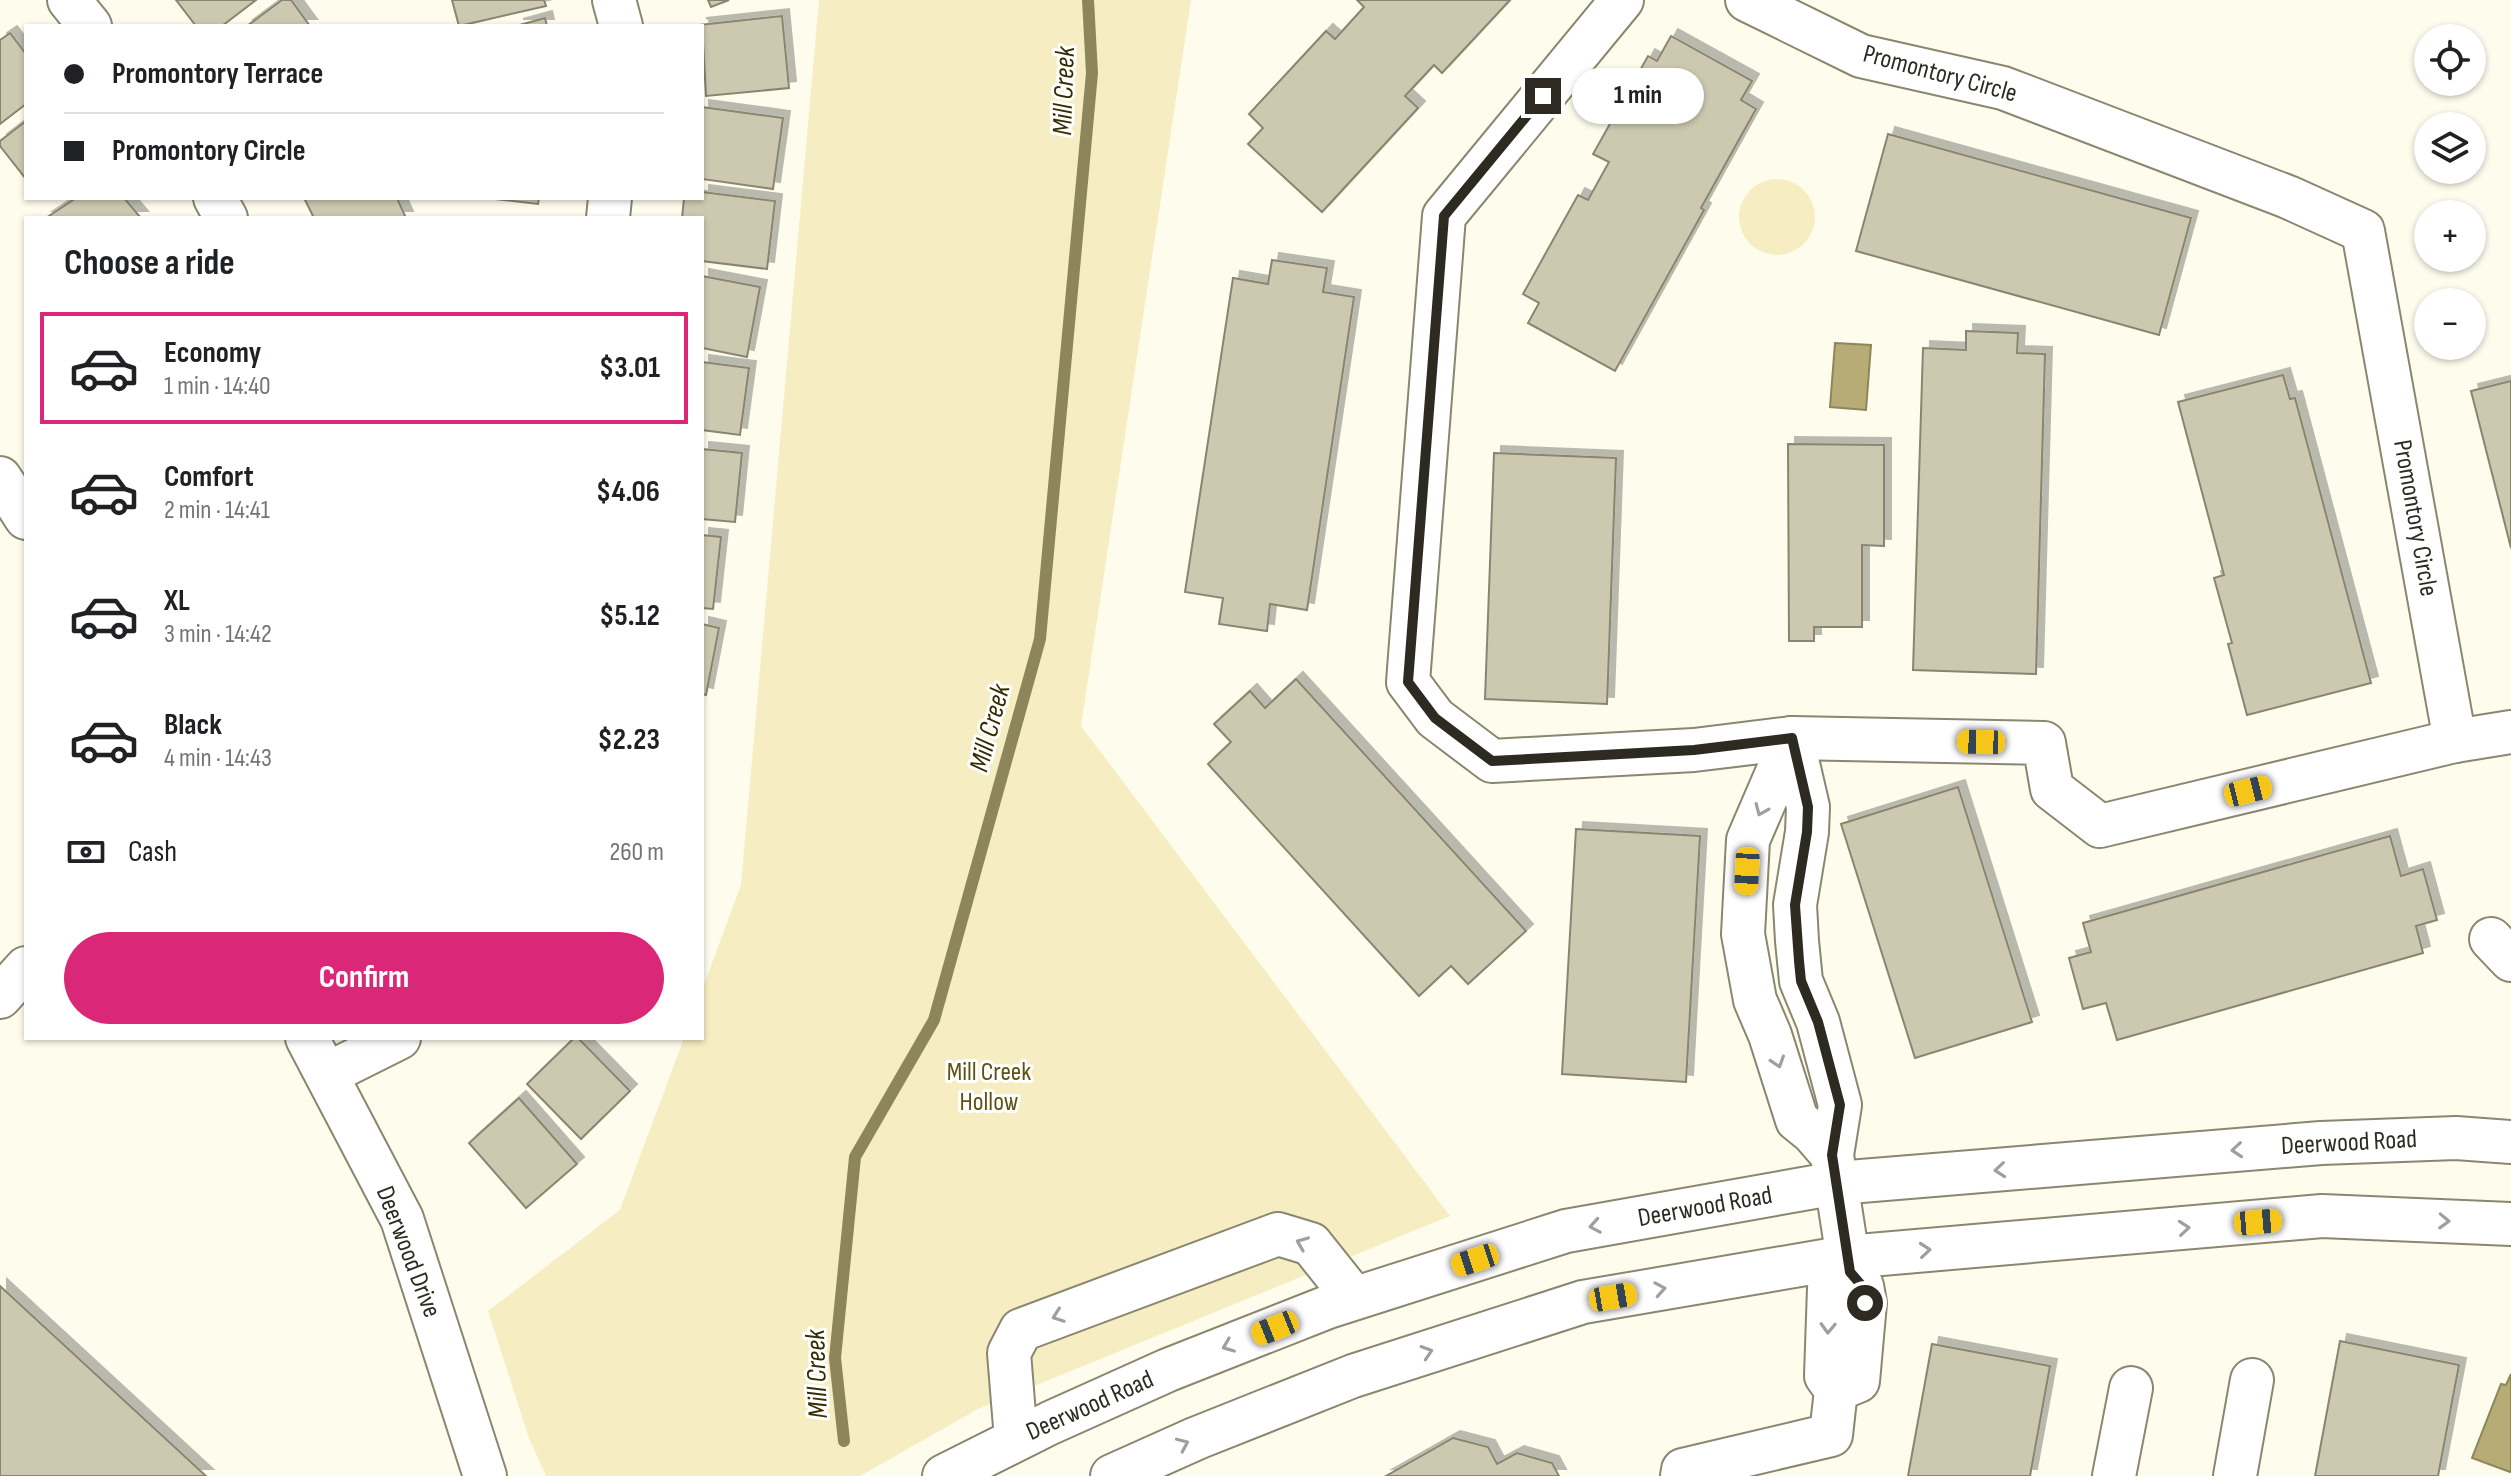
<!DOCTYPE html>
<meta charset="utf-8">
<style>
:root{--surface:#fff;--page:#f2f2f2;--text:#202124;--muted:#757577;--line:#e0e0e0;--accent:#db2777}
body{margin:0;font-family:"Sofia Sans Condensed",sans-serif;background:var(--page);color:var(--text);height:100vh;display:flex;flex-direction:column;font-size:30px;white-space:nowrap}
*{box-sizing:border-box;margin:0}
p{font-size:26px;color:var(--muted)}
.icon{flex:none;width:44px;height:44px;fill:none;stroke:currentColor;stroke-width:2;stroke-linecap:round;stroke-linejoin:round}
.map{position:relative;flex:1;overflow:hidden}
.details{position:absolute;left:24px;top:216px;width:680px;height:824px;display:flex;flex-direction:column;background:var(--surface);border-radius:0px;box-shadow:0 2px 6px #0004}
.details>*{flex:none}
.banner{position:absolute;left:24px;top:24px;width:680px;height:176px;border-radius:0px;box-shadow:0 2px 6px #0004;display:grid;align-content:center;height:176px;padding:0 40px;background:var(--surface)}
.buttons{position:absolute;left:2414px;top:24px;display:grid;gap:16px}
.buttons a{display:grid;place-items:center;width:72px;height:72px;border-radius:50%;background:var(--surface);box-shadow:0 2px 6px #0004;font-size:40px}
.end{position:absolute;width:36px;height:36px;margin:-18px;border:10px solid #2c2a21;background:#fff;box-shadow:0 0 0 4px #fff}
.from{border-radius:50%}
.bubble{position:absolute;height:56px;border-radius:28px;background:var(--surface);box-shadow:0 2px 6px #0004;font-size:26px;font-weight:700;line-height:56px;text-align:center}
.car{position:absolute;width:24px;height:48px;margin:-24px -12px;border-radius:10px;box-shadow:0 0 6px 2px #0007;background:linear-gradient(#f5c518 24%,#345 0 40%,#f5c518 0 76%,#345 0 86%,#f5c518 0)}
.banner b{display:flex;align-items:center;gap:28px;height:76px;font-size:30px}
.banner b+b{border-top:2px solid var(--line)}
.banner i{width:20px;height:20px;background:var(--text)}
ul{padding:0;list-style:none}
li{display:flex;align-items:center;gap:24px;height:112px;margin:0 16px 12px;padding:0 24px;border:4px solid transparent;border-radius:0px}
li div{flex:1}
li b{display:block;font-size:30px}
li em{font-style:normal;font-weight:700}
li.on{border-color:var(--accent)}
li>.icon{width:72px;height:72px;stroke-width:1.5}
h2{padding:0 40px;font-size:36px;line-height:96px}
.pay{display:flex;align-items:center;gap:20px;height:88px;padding:0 40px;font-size:30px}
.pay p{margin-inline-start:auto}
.button{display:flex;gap:16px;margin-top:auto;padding:16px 40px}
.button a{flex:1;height:92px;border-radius:48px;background:var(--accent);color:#fff;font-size:32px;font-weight:700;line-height:92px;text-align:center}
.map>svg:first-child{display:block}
.green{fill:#f6edc2}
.water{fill:#b7ac76;stroke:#8d855c;stroke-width:2}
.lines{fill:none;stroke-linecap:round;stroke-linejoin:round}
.stream{stroke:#8d855c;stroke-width:12}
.building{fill:#cdc9b1;stroke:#8a856f;stroke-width:2;filter:url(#shadow)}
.minor-casing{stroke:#8a866f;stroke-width:46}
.minor{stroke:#fff;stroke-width:42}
.oneway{stroke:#a09f9b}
.route{stroke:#2c2a21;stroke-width:10}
.labels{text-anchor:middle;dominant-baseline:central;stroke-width:6;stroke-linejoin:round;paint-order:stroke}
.street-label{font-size:26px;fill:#2c2a21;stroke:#fff}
.park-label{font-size:26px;fill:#5f5312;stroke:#fff}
.water-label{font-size:28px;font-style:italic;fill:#352d00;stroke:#fff}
</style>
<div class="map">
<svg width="2511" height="1476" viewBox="0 0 2511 1476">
<defs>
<filter id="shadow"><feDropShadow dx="7" dy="-7" stdDeviation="0" flood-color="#0004"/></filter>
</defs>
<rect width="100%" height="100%" fill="#fefced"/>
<g class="green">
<polygon points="819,0 1191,0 1081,726 1450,1216 978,1409 860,1476 546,1476 529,1438 488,1311 620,1210 684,1038 702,1038 702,990 741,885"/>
<circle cx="1777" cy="217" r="38"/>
</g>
<g class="water">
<polygon points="1835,343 1871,345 1866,410 1830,407"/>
<polygon points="2511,1374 2511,1470 2510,1472 2472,1458 2501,1384 2506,1385"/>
</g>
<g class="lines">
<polyline class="stream" points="844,1441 835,1358 855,1157 934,1020 1040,639 1092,73 1088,0"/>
</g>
<g class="building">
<polygon points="176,0 256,0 222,26 196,26"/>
<polygon points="282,0 291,0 310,26 247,26"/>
<polygon points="452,0 544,0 546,6 459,26"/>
<polygon points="708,0 729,0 711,7"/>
<polygon points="1357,0 1510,0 1442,73 1434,65 1405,96 1418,108 1322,212 1248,144 1263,128 1249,114 1326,31 1335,39 1364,7"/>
<polygon points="782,16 789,88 706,96 702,26 699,25"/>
<polygon points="545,18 547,26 516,26"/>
<polygon points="10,33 26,54 26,104 0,124 0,40"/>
<polygon points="1671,36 1752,81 1741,100 1756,109 1701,208 1704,210 1615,371 1528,323 1539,303 1523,294 1578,195 1588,200 1609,162 1593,154 1648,56 1657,61"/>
<polygon points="702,107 783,118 773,189 702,179"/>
<polygon points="26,121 26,179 0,146 0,141"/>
<polygon points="1888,134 2191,218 2159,335 1856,251"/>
<polygon points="702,192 775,201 767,269 702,261 702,218 682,218 684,198 702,198"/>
<polygon points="76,198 124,198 141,218 46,218"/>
<polygon points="304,198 397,198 406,218 314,218"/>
<polygon points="487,198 539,198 538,204"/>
<polygon points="1272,260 1327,268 1323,292 1354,297 1307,610 1270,604 1267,631 1219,624 1223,598 1185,592 1233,278 1268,284"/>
<polygon points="702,276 760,287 747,357 702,348"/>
<polygon points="1966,331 2018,333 2017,353 2045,354 2036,674 1913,670 1923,348 1966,350"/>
<polygon points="702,362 749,368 740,435 702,430"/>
<polygon points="2283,375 2290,399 2295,398 2371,683 2247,715 2228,644 2232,643 2214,578 2224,575 2178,402"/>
<polygon points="2511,381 2511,548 2471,391"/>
<polygon points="1788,444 1884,445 1884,546 1862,545 1862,627 1814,627 1814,641 1789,641"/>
<polygon points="702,449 742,453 735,522 702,519"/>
<polygon points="1494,453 1616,458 1607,704 1485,699"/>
<polygon points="702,535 721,537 713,609 702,608"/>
<polygon points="702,624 719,628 706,695 702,694"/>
<polygon points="1296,679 1526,931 1468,984 1451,966 1419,996 1208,764 1231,742 1214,724 1250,691 1265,708"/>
<polygon points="1958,787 2032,1022 1915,1058 1841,824"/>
<polygon points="1576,829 1700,836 1686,1082 1562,1074"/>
<polygon points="2390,836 2401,876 2423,869 2437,920 2416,926 2423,953 2117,1040 2106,1003 2083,1009 2069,958 2091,952 2083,923"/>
<polygon points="574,1038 578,1038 630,1091 581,1139 527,1084"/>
<polygon points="519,1098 577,1164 526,1208 469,1143"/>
<polygon points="0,1286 206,1476 0,1476"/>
<polygon points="2340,1341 2459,1365 2438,1476 2315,1476"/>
<polygon points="1932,1344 2050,1366 2030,1476 1908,1476"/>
<polygon points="1453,1438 1488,1447 1497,1464 1517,1453 1552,1463 1559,1476 1386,1476"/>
</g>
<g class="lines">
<g class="minor-casing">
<g id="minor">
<polyline points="69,0 90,26"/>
<polyline points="614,0 621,26"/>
<polyline points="1622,0 1444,216 1408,682 1435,718 1492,761 1694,750 1792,738 2044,743 2052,789 2100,826 2455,741 2511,732"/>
<polyline points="1747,0 1861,56 2003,88 2288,197 2363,231 2455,741"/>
<polyline points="215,198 226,218"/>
<polyline points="608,218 610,198"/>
<polyline points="0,478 26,518"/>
<polyline points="1792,738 1808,807 1807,832 1795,905 1797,941 1801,981 1818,1022 1840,1105 1832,1155 1850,1272 1862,1286 1865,1303 1858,1381 1836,1390"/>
<polyline points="1792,738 1748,840 1743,934 1755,1000 1770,1035 1797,1120 1813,1133 1832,1155"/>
<polyline points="2491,939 2511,960"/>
<polyline points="0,997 26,968"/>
<polyline points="307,1038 402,1219 485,1476"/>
<polyline points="327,1074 399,1038"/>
<polyline points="1016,1439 1009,1353 1021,1330 1278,1234 1311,1244 1354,1298"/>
<polyline points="944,1476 1050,1423 1168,1370 1328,1307 1566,1231 1837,1183 2321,1143 2456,1138 2511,1142"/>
<polyline points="1112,1476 1197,1438 1353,1376 1583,1302 1847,1257 2322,1216 2511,1224"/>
<polyline points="1682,1476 1683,1470 1831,1435 1836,1390 1826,1376 1829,1288 1850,1272"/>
<polyline points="2114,1476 2131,1388"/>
<polyline points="2235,1476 2252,1380"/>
</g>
</g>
<use href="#minor" class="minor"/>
</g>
<defs><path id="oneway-chevron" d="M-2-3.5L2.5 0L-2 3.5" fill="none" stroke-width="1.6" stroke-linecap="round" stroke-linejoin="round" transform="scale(2)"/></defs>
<g class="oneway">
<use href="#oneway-chevron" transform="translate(1761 810) rotate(113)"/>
<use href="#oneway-chevron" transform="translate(1778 1062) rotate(72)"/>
<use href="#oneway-chevron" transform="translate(2237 1150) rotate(175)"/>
<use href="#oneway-chevron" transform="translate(2000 1170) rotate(175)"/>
<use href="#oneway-chevron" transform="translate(2444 1221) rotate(2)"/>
<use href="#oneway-chevron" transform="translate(1595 1226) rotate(170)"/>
<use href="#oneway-chevron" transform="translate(2184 1228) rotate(-5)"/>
<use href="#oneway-chevron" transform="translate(1302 1243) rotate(-158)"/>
<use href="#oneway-chevron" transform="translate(1925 1250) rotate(-5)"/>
<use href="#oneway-chevron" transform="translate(1660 1289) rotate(-10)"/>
<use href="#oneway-chevron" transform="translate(1058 1316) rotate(160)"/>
<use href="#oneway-chevron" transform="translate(1828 1328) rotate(92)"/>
<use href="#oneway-chevron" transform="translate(1228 1346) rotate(158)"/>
<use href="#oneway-chevron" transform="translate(1427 1352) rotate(-18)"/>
<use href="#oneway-chevron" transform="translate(1183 1444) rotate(-24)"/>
</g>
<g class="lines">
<polyline class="route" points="1543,96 1444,216 1408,682 1435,718 1492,761 1694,750 1792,738 1808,807 1807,832 1795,905 1799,961 1801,981 1818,1022 1840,1105 1832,1155 1850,1272 1862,1286 1865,1303"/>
</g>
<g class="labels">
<g class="street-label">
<text transform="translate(1940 74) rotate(15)">Promontory Circle</text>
<text transform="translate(2415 518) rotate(80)">Promontory Circle</text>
<text transform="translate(2349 1143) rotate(-3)">Deerwood Road</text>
<text transform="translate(1705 1207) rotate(-10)">Deerwood Road</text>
<text transform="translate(408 1252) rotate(69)">Deerwood Drive</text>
<text transform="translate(1090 1406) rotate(-24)">Deerwood Road</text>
</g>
<g class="park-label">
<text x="989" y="1072">Mill Creek<tspan x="989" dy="30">Hollow</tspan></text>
</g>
<g class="water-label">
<text transform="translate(1064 91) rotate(-88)">Mill Creek</text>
<text transform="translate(990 728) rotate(-75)">Mill Creek</text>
<text transform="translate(817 1374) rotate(-92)">Mill Creek</text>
</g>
</g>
</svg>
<div class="buttons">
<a><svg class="icon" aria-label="locate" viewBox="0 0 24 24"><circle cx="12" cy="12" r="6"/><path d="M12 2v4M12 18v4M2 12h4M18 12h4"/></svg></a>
<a><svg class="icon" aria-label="layers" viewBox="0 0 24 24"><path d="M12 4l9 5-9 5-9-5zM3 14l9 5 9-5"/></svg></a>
<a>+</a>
<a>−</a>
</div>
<i class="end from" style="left:1865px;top:1303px"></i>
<i class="end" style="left:1543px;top:96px"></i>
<div class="bubble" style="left:1572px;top:68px;width:132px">1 min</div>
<i class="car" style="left:1981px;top:742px;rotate:271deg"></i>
<i class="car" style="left:2248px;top:791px;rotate:76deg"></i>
<i class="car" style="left:1747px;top:871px;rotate:183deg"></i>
<i class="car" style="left:2258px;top:1222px;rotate:85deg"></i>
<i class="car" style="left:1475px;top:1260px;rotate:252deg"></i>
<i class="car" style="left:1613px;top:1297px;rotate:80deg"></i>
<i class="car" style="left:1275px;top:1328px;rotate:248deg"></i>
<div class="banner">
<b><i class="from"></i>Promontory Terrace</b>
<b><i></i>Promontory Circle</b>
</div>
<section class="details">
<h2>Choose a ride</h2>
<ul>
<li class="on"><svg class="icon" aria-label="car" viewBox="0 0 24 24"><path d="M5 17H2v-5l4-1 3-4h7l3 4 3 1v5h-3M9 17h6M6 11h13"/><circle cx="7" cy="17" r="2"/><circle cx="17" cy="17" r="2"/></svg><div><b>Economy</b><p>1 min · 14:40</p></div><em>$3.01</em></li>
<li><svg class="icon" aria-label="car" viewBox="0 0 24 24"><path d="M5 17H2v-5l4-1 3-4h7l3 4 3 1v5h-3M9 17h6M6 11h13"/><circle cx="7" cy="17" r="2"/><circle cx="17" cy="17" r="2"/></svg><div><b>Comfort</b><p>2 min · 14:41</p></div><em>$4.06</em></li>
<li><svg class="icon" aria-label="car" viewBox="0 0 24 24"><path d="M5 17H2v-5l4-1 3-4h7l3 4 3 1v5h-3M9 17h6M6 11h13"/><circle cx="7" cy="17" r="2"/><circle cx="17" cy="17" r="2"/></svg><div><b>XL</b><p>3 min · 14:42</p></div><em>$5.12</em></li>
<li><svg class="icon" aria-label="car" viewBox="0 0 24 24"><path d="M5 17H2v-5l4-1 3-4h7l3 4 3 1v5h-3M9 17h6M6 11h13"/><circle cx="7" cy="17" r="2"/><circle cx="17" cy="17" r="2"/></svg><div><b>Black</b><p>4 min · 14:43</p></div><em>$2.23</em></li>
</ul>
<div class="pay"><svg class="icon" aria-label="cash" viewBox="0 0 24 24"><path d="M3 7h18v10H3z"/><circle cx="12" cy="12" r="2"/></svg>Cash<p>260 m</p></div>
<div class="button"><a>Confirm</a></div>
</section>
</div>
